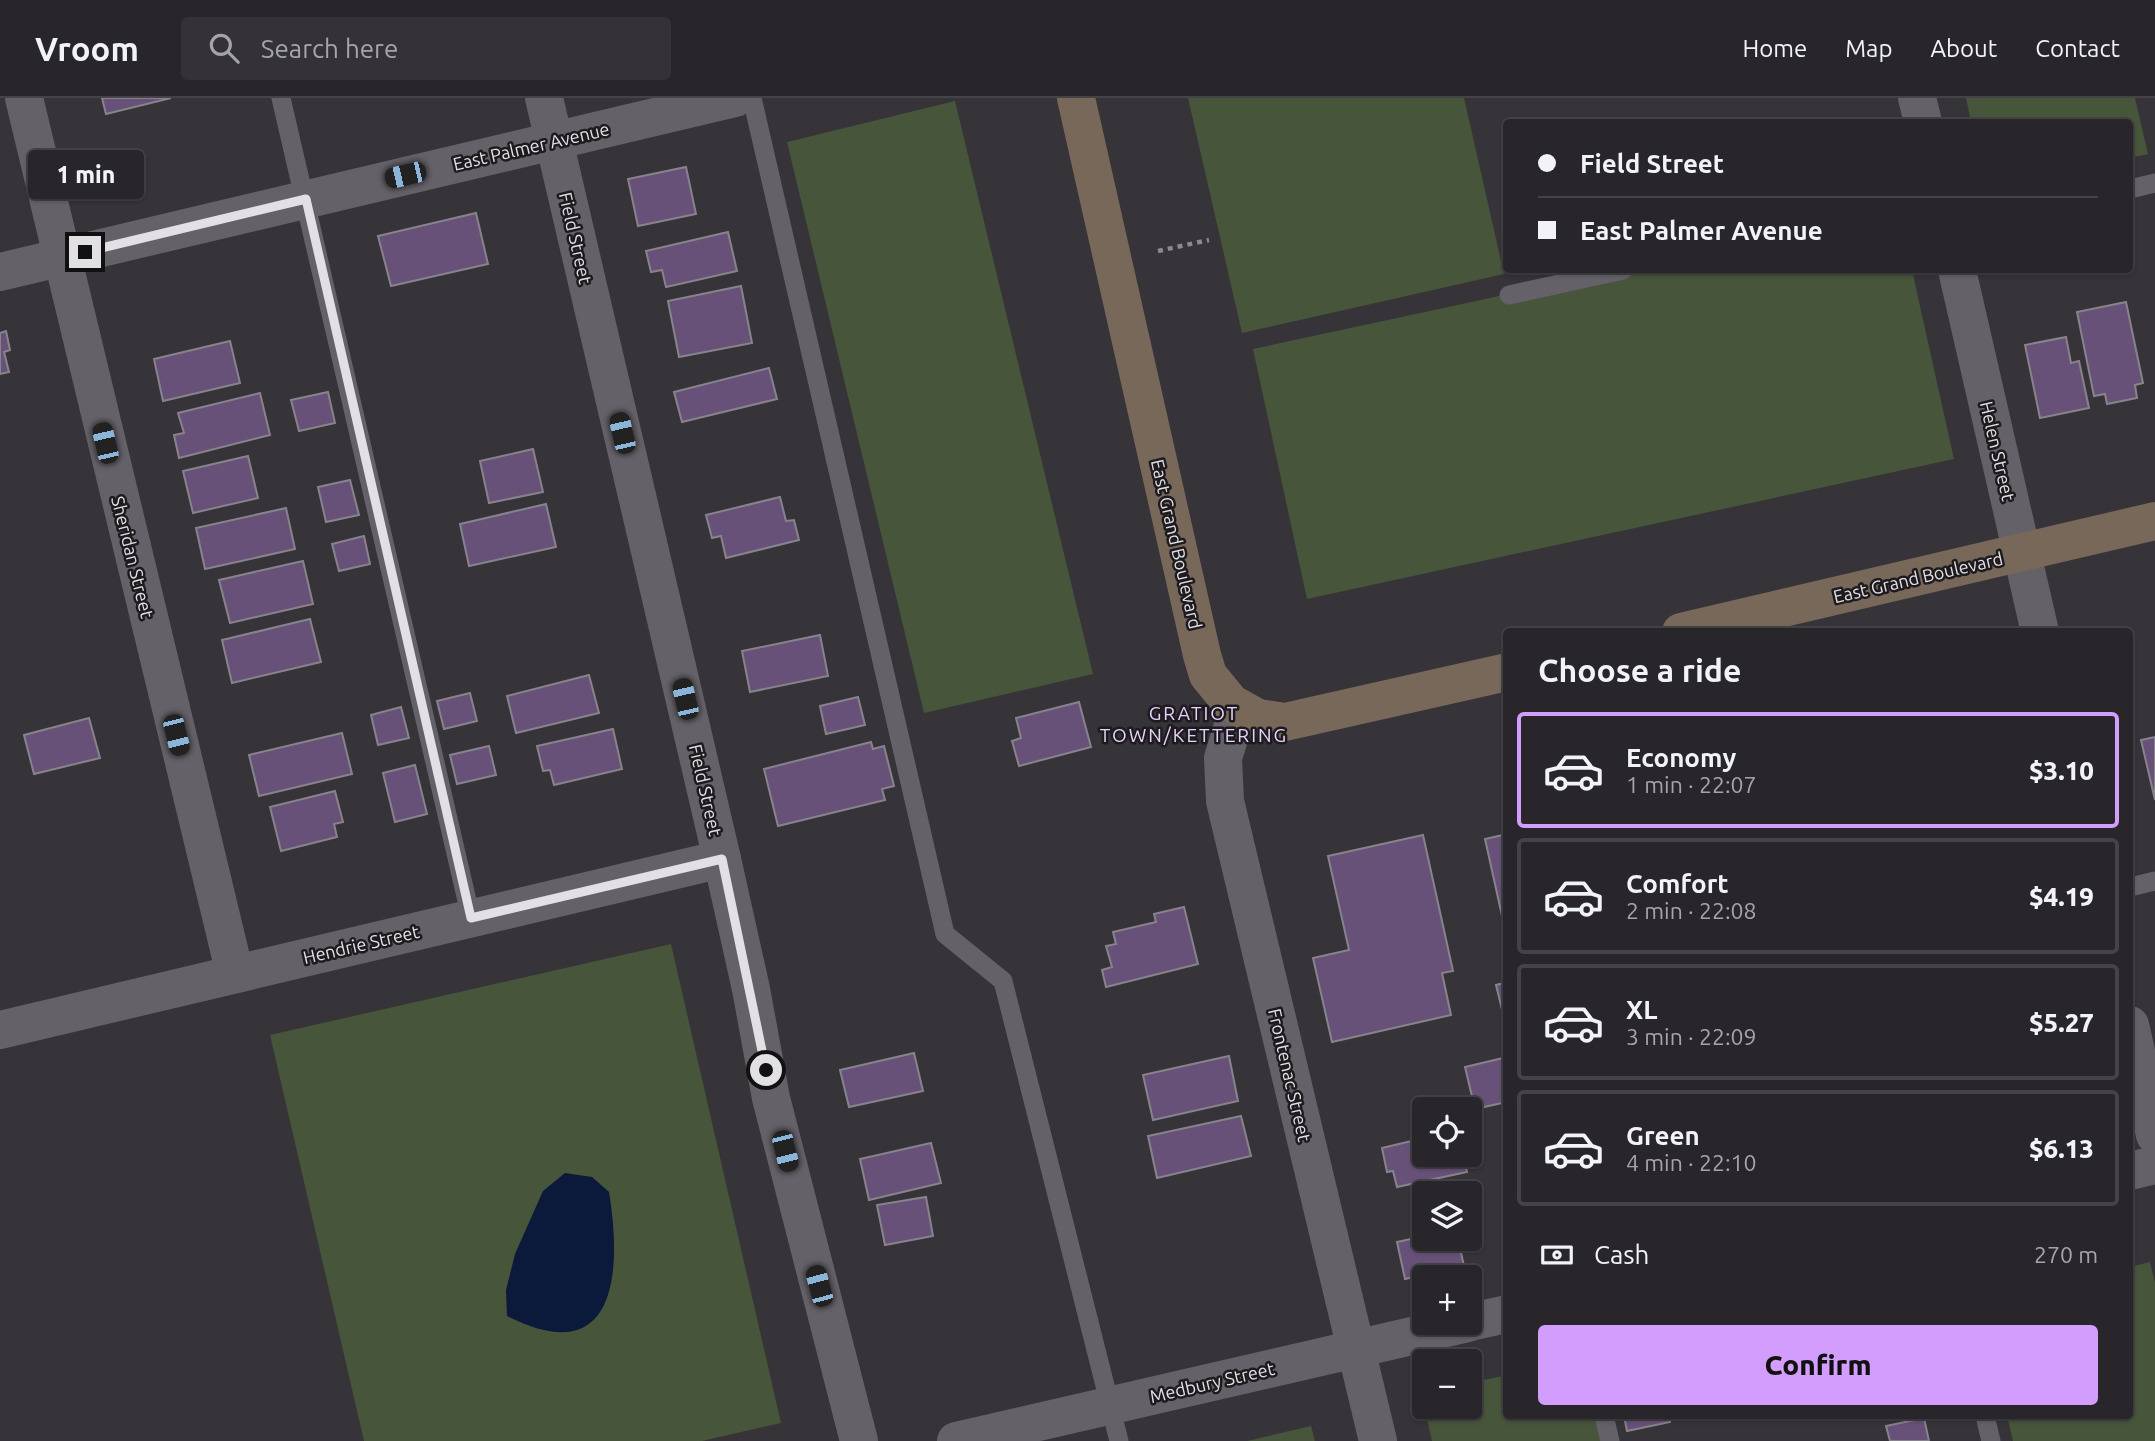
<!DOCTYPE html>
<meta charset="utf-8">
<style>
:root{--surface:#28262b;--page:#343237;--text:#f1f3f6;--muted:#a5a5a9;--line:#444347;--accent:#d29dfd}
body{margin:0;font-family:Ubuntu,sans-serif;background:var(--page);color:var(--text);height:100vh;display:flex;flex-direction:column;font-size:26px;white-space:nowrap}
*{box-sizing:border-box;margin:0}
p{font-size:23px;color:var(--muted)}
.icon{flex:none;width:38px;height:38px;fill:none;stroke:currentColor;stroke-width:2;stroke-linecap:round;stroke-linejoin:round}
.map{position:relative;flex:1;overflow:hidden}
.side{position:absolute;left:1503px;top:530px;width:630px;height:791px;display:flex;flex-direction:column;background:var(--surface);border-radius:7px;box-shadow:0 2px 5px #0004,0 0 0 2px var(--line)}
.side>*{flex:none}
.hud{position:absolute;left:1503px;top:21px;width:630px;height:154px;border-radius:7px;box-shadow:0 2px 5px #0004,0 0 0 2px var(--line);display:grid;align-content:center;height:154px;padding:0 35px;background:var(--surface)}
.fabs{position:absolute;left:1412px;top:999px;display:grid;gap:14px}
.fabs a{display:grid;place-items:center;width:70px;height:70px;border-radius:7px;background:var(--surface);box-shadow:0 2px 5px #0004,0 0 0 2px var(--line);font-size:35px}
.end{position:absolute;width:32px;height:32px;margin:-16px;border:9px solid #e3e0e5;background:#111;box-shadow:0 0 0 4px #111}
.from{border-radius:50%}
.bubble{position:absolute;height:49px;border-radius:7px;background:var(--surface);box-shadow:0 2px 5px #0004,0 0 0 2px var(--line);font-size:23px;font-weight:800;line-height:49px;text-align:center}
.car{position:absolute;width:21px;height:42px;margin:-21px -10px;border-radius:9px;box-shadow:0 0 5px 2px #0007;background:linear-gradient(#222 24%,#8ab4d8 0 40%,#222 0 76%,#8ab4d8 0 86%,#222 0)}
.hud b{display:flex;align-items:center;gap:24px;height:66px;font-size:26px}
.hud b+b{border-top:2px solid var(--line)}
.hud i{width:18px;height:18px;background:var(--text)}
ul{padding:0;list-style:none}
li{display:flex;align-items:center;gap:21px;height:116px;margin:0 14px 10px;padding:0 21px;border:4px solid var(--line);border-radius:7px}
li div{flex:1}
li b{display:block;font-size:26px}
li em{font-style:normal;font-weight:800}
li.active{border-color:var(--accent)}
li>.icon{width:63px;height:63px;stroke-width:1.5}
h2{padding:0 35px;font-size:32px;line-height:84px}
.pay{display:flex;align-items:center;gap:18px;height:77px;padding:0 35px;font-size:26px}
.pay p{margin-inline-start:auto}
.cta{display:flex;gap:14px;margin-top:auto;padding:14px 35px}
.cta a{flex:1;height:80px;border-radius:7px;background:var(--accent);color:#111;font-size:28px;font-weight:800;line-height:80px;text-align:center}
header{display:flex;align-items:center;gap:42px;box-sizing:border-box;height:98px;padding:0 35px;background:var(--surface);border-bottom:2px solid var(--line)}
header strong{font-size:33px}
nav{display:flex;gap:38px;margin-inline-start:auto;font-size:24px}
.search{width:490px;height:63px;background:var(--page);display:flex;align-items:center;gap:18px;box-sizing:border-box;padding:0 24px;border-radius:7px;color:var(--muted);font-size:26px}
.map>svg:first-child{display:block}
.green{fill:#47553a}
.water{fill:#0b193a}
.building{fill:#685179;stroke:#87838b;stroke-width:2}
.lines{fill:none;stroke-linecap:round;stroke-linejoin:round}
.path{stroke:#8c898f;stroke-width:4.5;stroke-dasharray:5 5;stroke-linecap:butt}
.service{stroke:#656168;stroke-width:19}
.minor{stroke:#656168;stroke-width:38}
.tertiary{stroke:#656168;stroke-width:38}
.secondary{stroke:#78685a;stroke-width:38}
.route{stroke:#e3e0e5;stroke-width:9}
.labels{text-anchor:middle;dominant-baseline:central;stroke-width:5;stroke-linejoin:round;paint-order:stroke}
.street-label{font-size:18px;fill:#e3e0e5;stroke:#1d1b1e}
.neighbourhood-label{font-size:19px;letter-spacing:2px;fill:#e7d2fb;stroke:#1d1b1e}
</style>
<header>
<strong>Vroom</strong>
<div class="search"><svg class="icon" aria-label="search" viewBox="0 0 24 24"><circle cx="10" cy="10" r="6"/><path d="M15 15l6 6"/></svg>Search here</div>
<nav><a>Home</a><a>Map</a><a>About</a><a>Contact</a></nav>
</header>
<div class="map">
<svg width="2155" height="1343" viewBox="0 0 2155 1343">
<rect width="100%" height="100%" fill="#363339"/>
<g class="green">
<polygon points="1188,0 1464,0 1504,176 1242,235"/>
<polygon points="1966,0 2135,0 2148,56 2130,60 2130,24 1971,24"/>
<polygon points="955,3 1093,576 924,615 787,44"/>
<polygon points="1620,172 1912,172 1954,361 1307,501 1253,251"/>
<polygon points="671,846 781,1325 702,1343 364,1343 270,937"/>
<polygon points="2150,1164 2155,1185 2155,1343 2013,1343 2007,1318 2130,1318 2130,1169"/>
<polygon points="1507,1277 1507,1318 1597,1318 1603,1343 1432,1343 1421,1296 1424,1295 1424,1309 1470,1309 1470,1285"/>
<polygon points="1311,1328 1315,1343 1247,1343"/>
</g>
<path class="water" d="M565 1075 592 1079 609 1094C622 1173 617 1274 507 1218L506 1192 515 1156 543 1093Z"/>
<g class="building">
<polygon points="102,0 171,0 106,16"/>
<polygon points="686,69 696,116 638,128 628,81"/>
<polygon points="476,115 488,166 391,188 378,138"/>
<polygon points="728,134 737,173 666,189 662,172 651,174 646,153"/>
<polygon points="741,188 752,245 679,259 668,203"/>
<polygon points="2126,204 2143,285 2135,287 2137,300 2107,306 2105,296 2094,298 2077,214"/>
<polygon points="6,233 10,252 4,254 9,274 0,276 0,235"/>
<polygon points="2066,239 2071,265 2079,263 2089,310 2040,320 2025,247"/>
<polygon points="230,243 240,285 163,303 154,261"/>
<polygon points="769,270 777,301 682,324 674,294"/>
<polygon points="328,294 335,325 299,333 291,302"/>
<polygon points="260,295 270,337 179,360 174,337 184,335 178,315"/>
<polygon points="533,351 543,394 489,405 480,363"/>
<polygon points="248,358 258,400 193,415 183,373"/>
<polygon points="350,382 359,417 326,424 318,389"/>
<polygon points="780,399 786,423 794,422 799,442 726,460 721,438 712,440 706,417"/>
<polygon points="546,406 556,449 469,468 460,426"/>
<polygon points="286,410 295,451 205,471 196,430"/>
<polygon points="364,438 370,466 339,473 332,446"/>
<polygon points="303,463 313,506 230,525 219,482"/>
<polygon points="310,521 321,564 232,585 222,542"/>
<polygon points="820,537 828,578 750,594 742,553"/>
<polygon points="589,577 599,615 516,635 507,598"/>
<polygon points="470,595 477,623 444,631 437,603"/>
<polygon points="858,599 865,627 826,636 820,608"/>
<polygon points="1079,604 1091,649 1019,668 1012,643 1021,640 1016,620"/>
<polygon points="401,609 409,640 378,647 371,617"/>
<polygon points="89,620 100,660 34,676 24,637"/>
<polygon points="613,631 622,671 554,687 550,672 543,673 537,648"/>
<polygon points="342,635 352,676 259,698 249,657"/>
<polygon points="2155,639 2155,702 2141,642"/>
<polygon points="871,644 873,651 884,648 894,688 882,691 885,702 778,728 764,671"/>
<polygon points="489,648 496,677 457,686 450,657"/>
<polygon points="415,667 427,716 395,724 383,675"/>
<polygon points="335,693 343,724 334,726 337,739 281,753 270,709"/>
<polygon points="1507,736 1507,827 1504,827 1485,741"/>
<polygon points="1423,737 1453,873 1442,875 1451,917 1332,944 1313,860 1349,852 1328,758"/>
<polygon points="1184,809 1198,866 1106,889 1102,872 1112,869 1106,848 1116,846 1113,834 1156,824 1154,816"/>
<polygon points="1507,884 1507,924 1505,924 1496,887"/>
<polygon points="914,955 923,993 849,1009 840,972"/>
<polygon points="1229,958 1238,1003 1153,1022 1143,977"/>
<polygon points="1507,959 1507,1004 1475,1011 1465,969"/>
<polygon points="1241,1018 1251,1058 1157,1080 1148,1038"/>
<polygon points="1424,1040 1424,1057 1463,1057 1467,1074 1397,1089 1393,1073 1387,1074 1382,1050"/>
<polygon points="931,1045 941,1085 869,1102 860,1061"/>
<polygon points="926,1099 933,1138 885,1147 877,1107"/>
<polygon points="1424,1138 1424,1141 1458,1141 1464,1168 1405,1181 1397,1144"/>
<polygon points="1624,1318 1669,1318 1670,1324 1627,1333"/>
<polygon points="1924,1320 1929,1343 1890,1343 1886,1328"/>
</g>
<g class="lines">
<polyline class="path" points="1158,153 1209,142"/>
<g class="service">
<polyline points="281,0 471,820"/>
<polyline points="752,0 945,836 1003,883 1119,1343"/>
<polyline points="2130,91 2155,85"/>
<polyline points="1509,197 1623,172"/>
<polyline points="2130,789 2155,783"/>
<polyline points="1604,1318 1610,1343"/>
<polyline points="1985,1318 1991,1343"/>
</g>
<g class="minor">
<polyline points="24,0 235,876"/>
<polyline points="544,0 722,761 751,891 771,1000 859,1343"/>
<polyline points="1917,0 1923,24"/>
<polyline points="1957,172 2040,534"/>
<polyline points="0,174 735,0"/>
<polyline points="2130,927 2155,1037"/>
<polyline points="0,932 722,761"/>
<polyline points="2130,1073 2155,1067"/>
<polyline points="1470,1224 1507,1216"/>
<polyline points="956,1343 1468,1225"/>
</g>
<polyline class="tertiary" points="1238,611 1223,660 1225,703 1378,1343"/>
<g class="secondary">
<polyline points="1076,0 1202,557 1208,577 1231,605 1258,620 1285,624 1507,574"/>
<polyline points="1681,534 2155,423"/>
</g>
</g>
<g class="lines">
<polyline class="route" points="85,154 306,101 471,820 722,761 766,972"/>
</g>
<g class="labels">
<g class="street-label">
<text transform="translate(531 48) rotate(-13)">East Palmer Avenue</text>
<text transform="translate(576 140) rotate(77)">Field Street</text>
<text transform="translate(1998 353) rotate(77)">Helen Street</text>
<text transform="translate(1177 446) rotate(77)">East Grand Boulevard</text>
<text transform="translate(133 459) rotate(76)">Sheridan Street</text>
<text transform="translate(1918 479) rotate(-13)">East Grand Boulevard</text>
<text transform="translate(706 692) rotate(77)">Field Street</text>
<text transform="translate(361 846) rotate(-13)">Hendrie Street</text>
<text transform="translate(1290 977) rotate(77)">Frontenac Street</text>
<text transform="translate(1212 1284) rotate(-13)">Medbury Street</text>
</g>
<g class="neighbourhood-label">
<text x="1194" y="615">GRATIOT<tspan x="1194" dy="22">TOWN/KETTERING</tspan></text>
</g>
</g>
</svg>
<div class="fabs">
<a><svg class="icon" aria-label="locate" viewBox="0 0 24 24"><circle cx="12" cy="12" r="6"/><path d="M12 2v4M12 18v4M2 12h4M18 12h4"/></svg></a>
<a><svg class="icon" aria-label="layers" viewBox="0 0 24 24"><path d="M12 4l9 5-9 5-9-5zM3 14l9 5 9-5"/></svg></a>
<a>+</a>
<a>−</a>
</div>
<i class="end from" style="left:766px;top:972px"></i>
<i class="end" style="left:85px;top:154px"></i>
<div class="bubble" style="left:28px;top:52px;width:116px">1 min</div>
<i class="car" style="left:405px;top:77px;rotate:257deg"></i>
<i class="car" style="left:622px;top:335px;rotate:347deg"></i>
<i class="car" style="left:105px;top:345px;rotate:347deg"></i>
<i class="car" style="left:685px;top:601px;rotate:347deg"></i>
<i class="car" style="left:176px;top:637px;rotate:166deg"></i>
<i class="car" style="left:785px;top:1053px;rotate:166deg"></i>
<i class="car" style="left:819px;top:1188px;rotate:345deg"></i>
<div class="hud">
<b><i class="from"></i>Field Street</b>
<b><i></i>East Palmer Avenue</b>
</div>
<section class="side">
<h2>Choose a ride</h2>
<ul>
<li class="active"><svg class="icon" aria-label="car" viewBox="0 0 24 24"><path d="M5 17H2v-5l4-1 3-4h7l3 4 3 1v5h-3M9 17h6M6 11h13"/><circle cx="7" cy="17" r="2"/><circle cx="17" cy="17" r="2"/></svg><div><b>Economy</b><p>1 min · 22:07</p></div><em>$3.10</em></li>
<li><svg class="icon" aria-label="car" viewBox="0 0 24 24"><path d="M5 17H2v-5l4-1 3-4h7l3 4 3 1v5h-3M9 17h6M6 11h13"/><circle cx="7" cy="17" r="2"/><circle cx="17" cy="17" r="2"/></svg><div><b>Comfort</b><p>2 min · 22:08</p></div><em>$4.19</em></li>
<li><svg class="icon" aria-label="car" viewBox="0 0 24 24"><path d="M5 17H2v-5l4-1 3-4h7l3 4 3 1v5h-3M9 17h6M6 11h13"/><circle cx="7" cy="17" r="2"/><circle cx="17" cy="17" r="2"/></svg><div><b>XL</b><p>3 min · 22:09</p></div><em>$5.27</em></li>
<li><svg class="icon" aria-label="car" viewBox="0 0 24 24"><path d="M5 17H2v-5l4-1 3-4h7l3 4 3 1v5h-3M9 17h6M6 11h13"/><circle cx="7" cy="17" r="2"/><circle cx="17" cy="17" r="2"/></svg><div><b>Green</b><p>4 min · 22:10</p></div><em>$6.13</em></li>
</ul>
<div class="pay"><svg class="icon" aria-label="cash" viewBox="0 0 24 24"><path d="M3 7h18v10H3z"/><circle cx="12" cy="12" r="2"/></svg>Cash<p>270 m</p></div>
<div class="cta"><a>Confirm</a></div>
</section>
</div>
